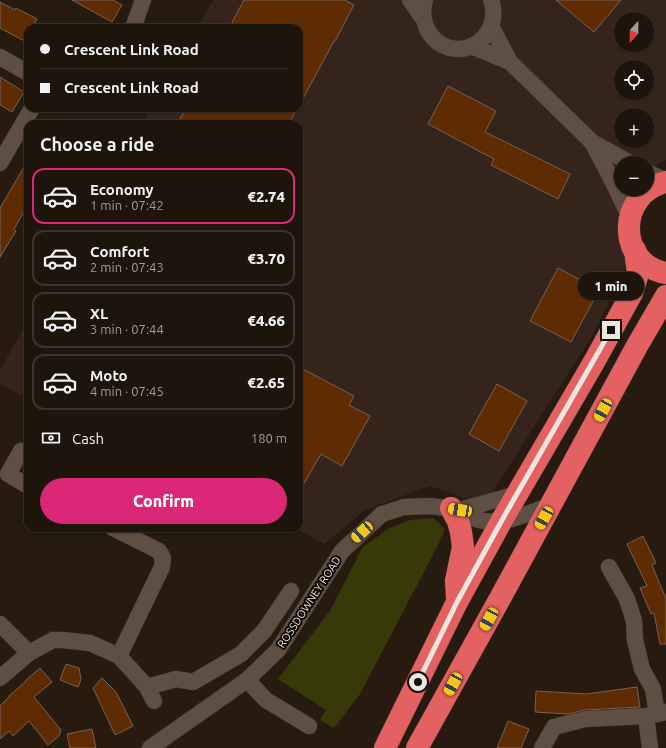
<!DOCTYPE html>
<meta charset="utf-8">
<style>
:root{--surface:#1d140b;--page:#251d14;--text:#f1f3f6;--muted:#a09e9d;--line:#3b332c;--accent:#db2777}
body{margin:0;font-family:Ubuntu,sans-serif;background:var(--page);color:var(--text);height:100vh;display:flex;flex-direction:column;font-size:15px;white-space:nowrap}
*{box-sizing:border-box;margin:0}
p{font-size:13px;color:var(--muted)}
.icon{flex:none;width:22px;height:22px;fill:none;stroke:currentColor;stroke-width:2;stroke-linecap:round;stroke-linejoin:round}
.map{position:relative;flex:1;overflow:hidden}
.drawer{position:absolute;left:24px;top:120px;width:279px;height:412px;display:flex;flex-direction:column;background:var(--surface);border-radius:12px;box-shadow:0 1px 3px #0004,0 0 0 1px var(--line)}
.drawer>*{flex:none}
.hud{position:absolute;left:24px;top:24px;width:279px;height:88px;border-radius:12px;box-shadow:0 1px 3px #0004,0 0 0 1px var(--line);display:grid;align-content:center;height:88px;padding:0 16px;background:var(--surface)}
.needle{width:26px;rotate:201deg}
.fabs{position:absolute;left:614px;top:12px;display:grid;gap:8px}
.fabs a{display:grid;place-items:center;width:40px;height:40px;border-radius:50%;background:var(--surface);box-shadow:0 1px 3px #0004,0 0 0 1px var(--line);font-size:20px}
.end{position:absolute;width:18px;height:18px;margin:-9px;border:5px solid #eee5dd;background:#111;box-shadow:0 0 0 2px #111}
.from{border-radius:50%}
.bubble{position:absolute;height:28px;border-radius:14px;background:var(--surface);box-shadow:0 1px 3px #0004,0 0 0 1px var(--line);font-size:13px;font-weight:800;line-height:28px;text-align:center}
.car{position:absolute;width:12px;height:24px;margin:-12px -6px;border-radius:5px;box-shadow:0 0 3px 1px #0007;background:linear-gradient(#f5c518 24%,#345 0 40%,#f5c518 0 76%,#345 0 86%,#f5c518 0)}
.hud b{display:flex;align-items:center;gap:14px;height:38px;font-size:15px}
.hud b+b{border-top:1px solid var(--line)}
.hud i{width:10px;height:10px;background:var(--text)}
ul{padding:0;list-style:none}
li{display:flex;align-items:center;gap:12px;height:56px;margin:0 8px 6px;padding:0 8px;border:2px solid var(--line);border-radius:12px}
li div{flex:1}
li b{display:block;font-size:15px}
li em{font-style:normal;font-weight:800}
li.active{border-color:var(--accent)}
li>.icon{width:36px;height:36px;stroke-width:1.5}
h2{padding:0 16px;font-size:18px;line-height:48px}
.pay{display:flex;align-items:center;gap:10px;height:44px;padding:0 16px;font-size:15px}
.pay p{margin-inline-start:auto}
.cta{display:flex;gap:8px;margin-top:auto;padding:8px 16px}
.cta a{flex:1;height:46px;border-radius:24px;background:var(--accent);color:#fff;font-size:16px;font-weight:800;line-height:46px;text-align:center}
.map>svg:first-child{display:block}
.commercial{fill:#35241c;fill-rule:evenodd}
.green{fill:#373a08}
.building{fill:#5e2b03;stroke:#756358}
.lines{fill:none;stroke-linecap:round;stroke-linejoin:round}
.street-casing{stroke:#413631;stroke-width:17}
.highway-casing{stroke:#413631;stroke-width:23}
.street{stroke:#5f4f42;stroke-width:16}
.highway{stroke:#e36161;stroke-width:22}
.route{stroke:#eee5dd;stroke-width:5}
.labels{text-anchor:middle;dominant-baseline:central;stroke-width:4;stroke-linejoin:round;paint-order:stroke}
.street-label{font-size:11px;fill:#eee5dd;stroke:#0c0703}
</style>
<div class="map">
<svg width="666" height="748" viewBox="0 0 666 748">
<rect width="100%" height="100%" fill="#271a0f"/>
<g class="commercial">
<path d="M213 0H666V160L656 165 647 176V163H621V189H636L619 209 626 267 593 335 484 505 430 486 365 510 325 544 293 528H299V124H142L151 108H299V28H197ZM621 19H647V45H621ZM621 67H647V93H621ZM621 115H647V141H621Z"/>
<polygon points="28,321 28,398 0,384 0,370"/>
</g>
<polygon class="green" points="433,518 445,529 437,547 360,694 334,728 320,720 326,710 278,679 330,611 362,548 388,529 409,520"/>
<g class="building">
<polygon points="72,0 113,0 122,5 112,22"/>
<polygon points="244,0 345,0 354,5 335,41 334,41 299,106 299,28 229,28"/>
<polygon points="556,0 621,0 594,32"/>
<polygon points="0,2 15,10 16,8 37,19 33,28 28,28 28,43 0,28"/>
<polygon points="0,77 24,92 12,112 0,105"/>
<polygon points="448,86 496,111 485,132 570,174 558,199 491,165 494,159 428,124"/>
<polygon points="186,108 297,108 289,124 177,124"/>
<polygon points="28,160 28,205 14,229 16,231 0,257 0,208"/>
<polygon points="558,268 599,290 571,342 530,321"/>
<polygon points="299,367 354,396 349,405 370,416 342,466 321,454 299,492"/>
<polygon points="497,384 527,401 499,451 469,434"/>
<polygon points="643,536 656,563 652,565 666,599 666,644 660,644 654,613 651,614 640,588 647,586 627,544"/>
<polygon points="66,664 79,668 81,679 78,687 60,680"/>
<polygon points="40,668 52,682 34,697 61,730 59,736 48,745 29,721 13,736 9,731 0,739 0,706 9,697 9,696 26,681 26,680"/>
<polygon points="102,678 116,692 133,726 115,735 93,688"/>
<polygon points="637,687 640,707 585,710 567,714 535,712 536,691 586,694"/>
<polygon points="508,721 529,729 521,748 497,748"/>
<polygon points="92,729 96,748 70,748 67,734"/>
</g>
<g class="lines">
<g class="street-casing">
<g id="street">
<polyline points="410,0 422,17"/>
<path d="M425 0C418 23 433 50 460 49 485 47 499 22 491 0"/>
<polyline points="491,26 510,62 592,142 630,163"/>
<polyline points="133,28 143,0"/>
<polyline points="471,46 510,62"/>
<polyline points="0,57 28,73"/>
<polyline points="592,142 614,184 630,218"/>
<polyline points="0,163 32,108"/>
<polyline points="647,172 666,181"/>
<polyline points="21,451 8,474 28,486"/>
<path d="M460 510C466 514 472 518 479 520 502 526 530 513 551 505"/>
<polyline points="113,528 159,551 163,558 162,567 119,656"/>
<polyline points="609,567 627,599 634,621 635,640 642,669 653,689 657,714"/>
<polyline points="0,624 29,653"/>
<polyline points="0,678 29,653 53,640 62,640 90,643 119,656 147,687 154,701"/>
<polyline points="247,680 266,700 309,726"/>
<polyline points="147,687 176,679 193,682 241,654 264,631 291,591"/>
<polyline points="646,716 650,748"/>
<polyline points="150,748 247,680 278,650 342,551 382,514 404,507 431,506 460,510 517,494"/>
<polyline points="542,748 554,727 585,719 646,716 666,712"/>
</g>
</g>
<g class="highway-casing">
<g id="highway">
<path d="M666 182C617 193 616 264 666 273"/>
<polyline points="451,508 458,521 461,532 463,547 456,581 457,597"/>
<polyline points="385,748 457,602 502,520 594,362 632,293 638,273 635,250"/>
<polyline points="417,748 503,593 637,346 666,296"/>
</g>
</g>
<use href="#street" class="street"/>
<use href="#highway" class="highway"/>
</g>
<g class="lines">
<polyline class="route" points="418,682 457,602 502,520 611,330"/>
</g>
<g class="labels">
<g class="street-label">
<text transform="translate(309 602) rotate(-57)">ROSSDOWNEY ROAD</text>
</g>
</g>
</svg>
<div class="fabs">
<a><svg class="needle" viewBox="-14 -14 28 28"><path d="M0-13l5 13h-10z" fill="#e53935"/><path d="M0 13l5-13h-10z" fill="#a09e9d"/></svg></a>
<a><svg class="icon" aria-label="locate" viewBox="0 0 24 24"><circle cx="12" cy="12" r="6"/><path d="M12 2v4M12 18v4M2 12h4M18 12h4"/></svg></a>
<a>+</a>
<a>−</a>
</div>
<i class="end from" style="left:418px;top:682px"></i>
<i class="end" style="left:611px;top:330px"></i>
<div class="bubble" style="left:578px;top:272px;width:66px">1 min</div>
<i class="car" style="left:603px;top:410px;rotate:208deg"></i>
<i class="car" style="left:460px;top:510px;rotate:279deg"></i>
<i class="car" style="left:544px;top:518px;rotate:209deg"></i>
<i class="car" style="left:362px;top:532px;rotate:228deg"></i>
<i class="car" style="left:489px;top:619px;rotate:209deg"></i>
<i class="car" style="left:453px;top:684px;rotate:209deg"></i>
<div class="hud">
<b><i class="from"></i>Crescent Link Road</b>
<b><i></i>Crescent Link Road</b>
</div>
<section class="drawer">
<h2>Choose a ride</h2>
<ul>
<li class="active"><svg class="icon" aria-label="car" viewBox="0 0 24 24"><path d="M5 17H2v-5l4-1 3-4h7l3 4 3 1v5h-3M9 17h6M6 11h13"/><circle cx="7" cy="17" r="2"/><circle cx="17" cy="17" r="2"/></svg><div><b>Economy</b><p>1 min · 07:42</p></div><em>€2.74</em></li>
<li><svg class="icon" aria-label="car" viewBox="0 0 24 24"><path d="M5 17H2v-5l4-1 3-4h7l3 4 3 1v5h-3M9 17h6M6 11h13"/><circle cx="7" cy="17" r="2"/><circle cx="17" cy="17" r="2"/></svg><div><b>Comfort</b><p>2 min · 07:43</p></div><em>€3.70</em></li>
<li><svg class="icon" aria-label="car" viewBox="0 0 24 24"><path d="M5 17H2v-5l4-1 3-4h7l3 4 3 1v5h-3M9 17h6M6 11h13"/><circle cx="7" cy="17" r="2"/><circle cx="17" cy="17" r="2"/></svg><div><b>XL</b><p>3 min · 07:44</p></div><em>€4.66</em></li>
<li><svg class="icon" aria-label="car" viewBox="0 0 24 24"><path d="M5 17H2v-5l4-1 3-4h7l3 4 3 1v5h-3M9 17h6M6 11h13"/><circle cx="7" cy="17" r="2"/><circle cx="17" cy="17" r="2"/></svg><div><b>Moto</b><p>4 min · 07:45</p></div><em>€2.65</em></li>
</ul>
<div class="pay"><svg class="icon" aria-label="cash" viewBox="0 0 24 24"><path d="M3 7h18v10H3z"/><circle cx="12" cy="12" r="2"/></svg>Cash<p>180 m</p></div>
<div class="cta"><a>Confirm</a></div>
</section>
</div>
